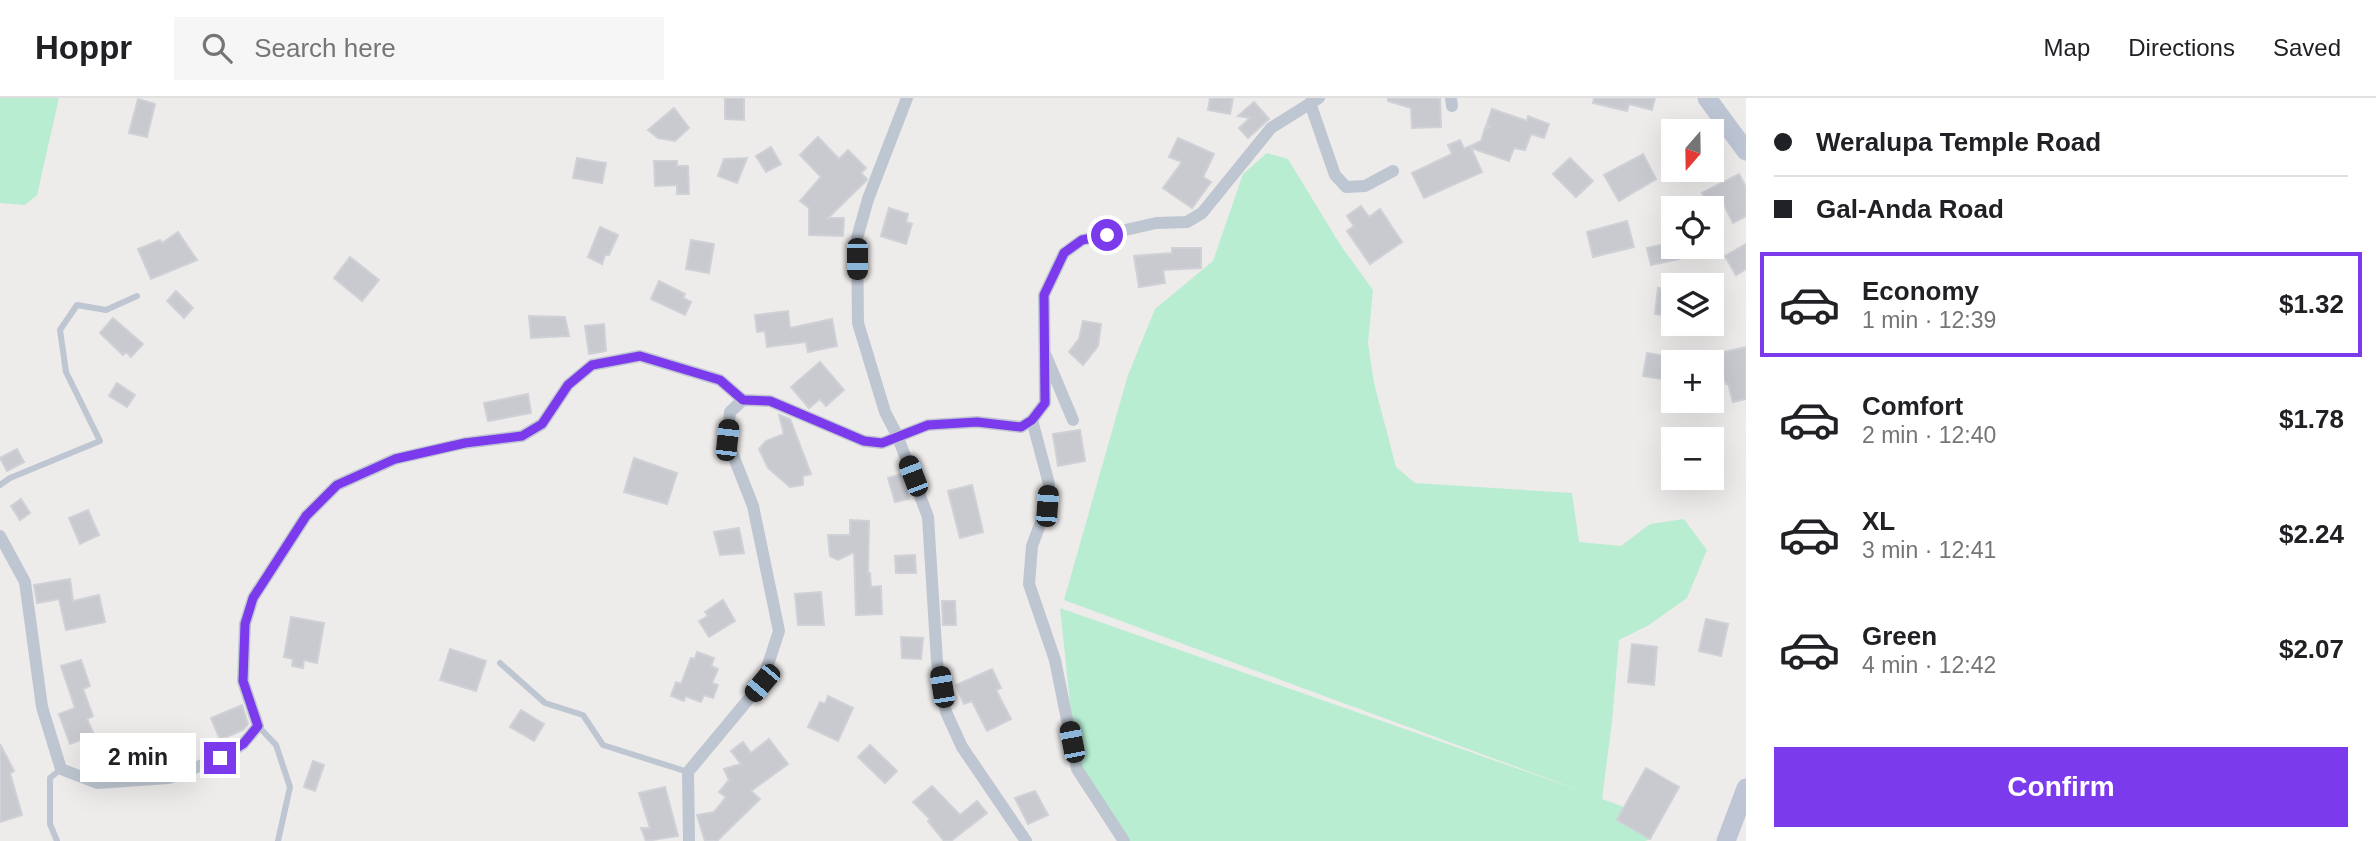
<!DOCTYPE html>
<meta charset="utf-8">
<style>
:root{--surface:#fff;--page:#f6f6f6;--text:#202124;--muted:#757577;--line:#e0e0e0;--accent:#7c3aed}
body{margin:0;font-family:Arial,sans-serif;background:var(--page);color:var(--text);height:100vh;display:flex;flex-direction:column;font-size:26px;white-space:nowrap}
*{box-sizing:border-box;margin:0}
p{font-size:23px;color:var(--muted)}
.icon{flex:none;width:38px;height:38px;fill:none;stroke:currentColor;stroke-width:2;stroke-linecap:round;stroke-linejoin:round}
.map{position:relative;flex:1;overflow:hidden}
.side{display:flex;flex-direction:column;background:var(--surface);width:630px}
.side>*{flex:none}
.hud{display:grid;align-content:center;height:154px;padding:0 28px;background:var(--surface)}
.needle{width:46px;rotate:200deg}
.buttons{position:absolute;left:1661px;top:21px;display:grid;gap:14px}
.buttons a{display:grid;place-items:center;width:63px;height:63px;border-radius:0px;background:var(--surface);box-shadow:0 7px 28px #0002;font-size:35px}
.end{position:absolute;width:32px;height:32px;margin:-16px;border:9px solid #7c3aed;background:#fff;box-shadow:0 0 0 4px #fff}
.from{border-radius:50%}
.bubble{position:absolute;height:49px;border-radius:0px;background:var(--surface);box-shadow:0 7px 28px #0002;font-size:23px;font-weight:800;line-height:49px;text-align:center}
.car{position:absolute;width:21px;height:42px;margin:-21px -10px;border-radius:9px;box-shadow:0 0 5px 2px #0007;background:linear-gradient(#222 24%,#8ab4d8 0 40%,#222 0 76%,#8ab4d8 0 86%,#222 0)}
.hud b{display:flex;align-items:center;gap:24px;height:66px;font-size:26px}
.hud b+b{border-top:2px solid var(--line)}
.hud i{width:18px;height:18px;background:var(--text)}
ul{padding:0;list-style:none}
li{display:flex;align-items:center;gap:21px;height:105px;margin:0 14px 10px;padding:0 14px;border:4px solid transparent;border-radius:0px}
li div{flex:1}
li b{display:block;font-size:26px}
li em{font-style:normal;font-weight:800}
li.on{border-color:var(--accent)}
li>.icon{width:63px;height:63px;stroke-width:1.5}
.action{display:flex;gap:14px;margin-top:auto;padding:14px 28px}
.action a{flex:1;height:80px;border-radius:0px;background:var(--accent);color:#fff;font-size:28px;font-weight:800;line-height:80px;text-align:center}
header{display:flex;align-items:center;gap:42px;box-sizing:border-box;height:98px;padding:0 35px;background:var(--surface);border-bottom:2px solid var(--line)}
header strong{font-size:33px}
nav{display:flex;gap:38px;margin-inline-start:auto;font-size:24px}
.search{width:490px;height:63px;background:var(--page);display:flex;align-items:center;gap:18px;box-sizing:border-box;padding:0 24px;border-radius:0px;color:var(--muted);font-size:26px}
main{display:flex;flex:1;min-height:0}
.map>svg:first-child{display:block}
.green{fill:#b8edd2}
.building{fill:#c8cad0;stroke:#cfd1d7;stroke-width:2}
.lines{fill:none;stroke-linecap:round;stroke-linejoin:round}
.lane{stroke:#bec6d1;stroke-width:6}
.street{stroke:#bec6d1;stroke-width:12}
.secondary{stroke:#bec6d5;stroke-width:19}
.route{stroke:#7c3aed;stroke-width:9}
</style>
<header>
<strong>Hoppr</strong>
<div class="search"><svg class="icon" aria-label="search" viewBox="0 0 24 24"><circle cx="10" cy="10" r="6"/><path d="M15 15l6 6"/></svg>Search here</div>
<nav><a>Map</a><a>Directions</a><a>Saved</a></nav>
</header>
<main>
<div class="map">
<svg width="1746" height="743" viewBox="0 0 1746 743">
<rect width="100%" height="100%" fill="#eeebeb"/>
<g class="green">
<polygon points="0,0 59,0 37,97 25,107 0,105"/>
<polygon points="1267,55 1288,61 1341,148 1373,192 1368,245 1374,285 1396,369 1415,385 1572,395 1579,444 1621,448 1650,426 1684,421 1707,452 1687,500 1649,527 1619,542 1612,624 1602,701 1624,709 1617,722 1650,741 1645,743 1124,743 1077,671 1060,510 1590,696 1064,502 1128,277 1155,211 1213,163 1243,76"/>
</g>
<g class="building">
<polygon points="725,0 744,0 744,22 725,21"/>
<polygon points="1210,0 1233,0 1230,16 1208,12"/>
<polygon points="1388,0 1440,0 1441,29 1412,30 1411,10 1388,3"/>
<polygon points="1594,0 1655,0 1652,12 1629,6 1627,13 1593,5"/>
<polygon points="138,1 155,6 147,39 129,35"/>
<polygon points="1254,4 1269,21 1248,40 1239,30 1250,20 1238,18"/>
<polygon points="674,10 689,30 675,43 658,40 648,32"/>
<polygon points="1492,11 1527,23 1528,18 1549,26 1544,40 1531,36 1525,52 1514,50 1509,63 1471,50 1482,74 1424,100 1412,75 1452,56 1448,47 1460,42 1464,51 1481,43 1485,30 1491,28 1486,28"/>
<polygon points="818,39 839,61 848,52 866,70 861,75 867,81 866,83 828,120 844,120 843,138 809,137 809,110 800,103 821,79 800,57"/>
<polygon points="1178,40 1214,56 1203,79 1211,84 1192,110 1163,90 1182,64 1169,59"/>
<polygon points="771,49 781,66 766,74 756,58"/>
<polygon points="1643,56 1656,81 1619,103 1604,77"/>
<polygon points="577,60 606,65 602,85 573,80"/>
<polygon points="747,60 737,85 718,78 724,61"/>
<polygon points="1570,60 1593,83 1576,99 1553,76"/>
<polygon points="654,63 677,63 677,68 688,68 689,96 677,96 677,87 655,88"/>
<polygon points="1739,76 1746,89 1746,118 1733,125 1722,103 1710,110 1702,95"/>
<polygon points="1361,108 1369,119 1380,111 1402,144 1370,166 1347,133 1354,128 1347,118"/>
<polygon points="889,110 908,116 906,124 912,126 906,146 881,138"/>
<polygon points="1627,123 1634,149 1593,159 1587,134"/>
<polygon points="600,129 618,137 609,157 605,157 602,166 588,159"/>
<polygon points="178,134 197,162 151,181 138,151 160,142 162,145"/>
<polygon points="691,142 714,146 709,175 686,171"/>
<polygon points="1673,144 1673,149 1677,149 1679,161 1651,167 1647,150"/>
<polygon points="1746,146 1746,171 1736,177 1725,158"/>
<polygon points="1172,150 1201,150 1201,170 1163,172 1165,185 1139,189 1134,158 1172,155"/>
<polygon points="350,159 379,182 362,203 334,180"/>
<polygon points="659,183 685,196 683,200 691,204 685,217 651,201"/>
<polygon points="1658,190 1673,192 1673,219 1655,216"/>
<polygon points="176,193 193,210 184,220 167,203"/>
<polygon points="788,213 790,230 832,221 837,248 808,254 806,244 767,249 765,233 757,234 755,217"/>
<polygon points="529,218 565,219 569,238 531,240"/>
<polygon points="113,220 143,246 131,259 126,254 123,257 100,235"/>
<polygon points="1083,223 1101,226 1098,248 1083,267 1069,254 1079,241"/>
<polygon points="604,226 606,253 589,256 585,228"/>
<polygon points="1746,249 1746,301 1733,304 1728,285 1726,286 1722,273 1719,274 1715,256"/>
<polygon points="1647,255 1666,258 1662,281 1643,278"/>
<polygon points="820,264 844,292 826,308 820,301 809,310 791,289"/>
<polygon points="117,285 135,297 127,309 109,298"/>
<polygon points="528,296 531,315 488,323 484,305"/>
<polygon points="779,317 790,321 811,376 803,378 803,387 790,389 768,370 759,351 766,343 784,336"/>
<polygon points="1080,332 1085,363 1058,368 1053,336"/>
<polygon points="17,351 24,364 7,373 0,360"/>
<polygon points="634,360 677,375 667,406 624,394"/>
<polygon points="902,376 909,401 895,404 888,380"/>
<polygon points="972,387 983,434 960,440 948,393"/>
<polygon points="21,401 30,415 20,422 11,408"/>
<polygon points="88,412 99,437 80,446 69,420"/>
<polygon points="850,422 869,423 868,475 870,475 871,489 881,488 882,516 856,517 854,454 838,462 830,458 828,437 850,437"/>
<polygon points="739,430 744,455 720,457 714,434"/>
<polygon points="915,457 916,475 896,475 895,458"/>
<polygon points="70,481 73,503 99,497 105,524 66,532 59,501 37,505 34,487"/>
<polygon points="821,494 824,527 798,527 795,496"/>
<polygon points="723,502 735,523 709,539 699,523 708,518 705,514"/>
<polygon points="942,503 955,503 956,527 943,527"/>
<polygon points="291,519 324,525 317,565 304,562 303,570 292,568 293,561 284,559"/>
<polygon points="1706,521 1728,526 1721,558 1699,553"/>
<polygon points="901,539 923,540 921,561 902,560"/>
<polygon points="1632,546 1657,549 1654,587 1628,584"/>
<polygon points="450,551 486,563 476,593 440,582"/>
<polygon points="697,554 714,560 711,568 718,571 712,585 718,587 713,600 704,597 701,604 685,598 684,603 671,598 676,584 681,586 691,560 695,561"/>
<polygon points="81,562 90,588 83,591 93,618 87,621 94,637 70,646 59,616 75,610 61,568"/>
<polygon points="992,571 1001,590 996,592 1011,621 987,633 972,603 964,606 956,587"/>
<polygon points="828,598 853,610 838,643 808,629 820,604 825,606"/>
<polygon points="242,607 248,626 243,632 220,642 211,620"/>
<polygon points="521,612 544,626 534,643 510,629"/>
<polygon points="769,641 788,666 751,693 760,701 717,743 705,743 697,717 714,714 726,699 719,694 729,682 724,671 741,666 731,653 743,644 751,655"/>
<polygon points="0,646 14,673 10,675 22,717 0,724"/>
<polygon points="870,647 897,673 885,685 858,659"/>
<polygon points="313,663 324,667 315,693 304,689"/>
<polygon points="1646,670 1679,689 1650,741 1617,722"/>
<polygon points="932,688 960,717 977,703 987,715 951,743 944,743 928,723 930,721 913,704"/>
<polygon points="665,689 678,738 646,743 641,730 650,730 639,695"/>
<polygon points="1035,693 1048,717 1028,726 1015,700"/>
</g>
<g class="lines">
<g class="lane">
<polyline points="0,387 10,380 100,343 66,274 60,232 77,207 106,212 137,198"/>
<polyline points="500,565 545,605 583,617 603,647 688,674"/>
<polyline points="258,628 276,647 290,689 278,743"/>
<polyline points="57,743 50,726 50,680 61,671"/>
</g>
<g class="street">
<polyline points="907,0 868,101 857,140 858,225 885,314 897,337 928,419 937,564 946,614 962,649 1026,743"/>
<polyline points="1451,0 1452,8"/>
<polyline points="1310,5 1335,77 1346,89 1365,88 1393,73"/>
<polyline points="1046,258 1073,322"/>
<polyline points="1032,322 1049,386 1047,408 1032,448 1029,486 1055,562 1077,671 1124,743"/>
<polyline points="0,438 25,484 42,609 61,671 97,685 169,680 220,660 243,646 258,628 243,583 245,526 253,500 306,418 337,387 395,361 465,345 522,338 542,326 568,287 592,267 640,258 720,282 743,302"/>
<polyline points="689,743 688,674 762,585 779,533 753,408 727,342 730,314 743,302 770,303 864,343 882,345 928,327 977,324 1021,329 1032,322 1045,305 1044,197 1064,155 1082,142 1156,125 1187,124 1202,115 1271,30 1319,0"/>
</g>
<g class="secondary">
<polyline points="1707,0 1746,53"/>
<polyline points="1726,743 1746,690"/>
</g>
</g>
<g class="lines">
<polyline class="route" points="220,660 243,646 258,628 243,583 245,526 253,500 306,418 337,387 395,361 465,345 522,338 542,326 568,287 592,267 640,258 720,282 743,302 770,303 864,343 882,345 928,327 977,324 1021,329 1032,322 1045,305 1044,197 1064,155 1082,142 1107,137"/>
</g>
</svg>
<div class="buttons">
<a><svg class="needle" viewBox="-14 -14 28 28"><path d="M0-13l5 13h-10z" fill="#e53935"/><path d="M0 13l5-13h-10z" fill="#757577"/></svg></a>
<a><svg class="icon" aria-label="locate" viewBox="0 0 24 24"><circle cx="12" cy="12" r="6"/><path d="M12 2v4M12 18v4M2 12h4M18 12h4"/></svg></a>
<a><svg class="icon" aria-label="layers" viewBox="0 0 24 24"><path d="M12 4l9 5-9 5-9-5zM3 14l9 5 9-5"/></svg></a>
<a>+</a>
<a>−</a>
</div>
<i class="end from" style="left:1107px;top:137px"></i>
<i class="end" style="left:220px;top:660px"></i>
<div class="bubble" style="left:80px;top:635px;width:116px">2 min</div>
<i class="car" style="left:857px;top:161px;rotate:180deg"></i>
<i class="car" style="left:727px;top:342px;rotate:6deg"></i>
<i class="car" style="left:913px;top:378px;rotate:339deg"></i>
<i class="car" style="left:1047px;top:408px;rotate:4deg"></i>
<i class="car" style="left:762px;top:585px;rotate:220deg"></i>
<i class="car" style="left:942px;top:589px;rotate:351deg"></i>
<i class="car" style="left:1072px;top:644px;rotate:349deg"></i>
</div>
<section class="side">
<div class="hud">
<b><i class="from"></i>Weralupa Temple Road</b>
<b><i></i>Gal-Anda Road</b>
</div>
<ul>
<li class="on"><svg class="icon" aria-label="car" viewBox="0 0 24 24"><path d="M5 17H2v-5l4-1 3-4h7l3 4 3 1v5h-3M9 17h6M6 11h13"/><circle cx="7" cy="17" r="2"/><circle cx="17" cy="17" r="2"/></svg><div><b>Economy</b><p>1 min · 12:39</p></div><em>$1.32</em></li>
<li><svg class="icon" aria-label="car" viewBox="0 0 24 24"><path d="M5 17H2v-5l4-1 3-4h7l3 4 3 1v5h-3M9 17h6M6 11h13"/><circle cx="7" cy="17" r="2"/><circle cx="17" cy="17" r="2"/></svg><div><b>Comfort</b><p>2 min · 12:40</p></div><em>$1.78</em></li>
<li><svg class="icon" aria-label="car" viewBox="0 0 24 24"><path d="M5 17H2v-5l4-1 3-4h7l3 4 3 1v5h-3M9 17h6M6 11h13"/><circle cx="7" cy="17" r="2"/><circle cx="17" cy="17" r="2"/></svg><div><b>XL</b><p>3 min · 12:41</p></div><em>$2.24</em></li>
<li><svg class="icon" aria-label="car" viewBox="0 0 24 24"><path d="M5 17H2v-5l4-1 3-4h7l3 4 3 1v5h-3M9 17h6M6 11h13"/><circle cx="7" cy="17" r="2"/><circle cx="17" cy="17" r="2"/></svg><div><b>Green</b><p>4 min · 12:42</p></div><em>$2.07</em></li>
</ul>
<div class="action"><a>Confirm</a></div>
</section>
</main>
